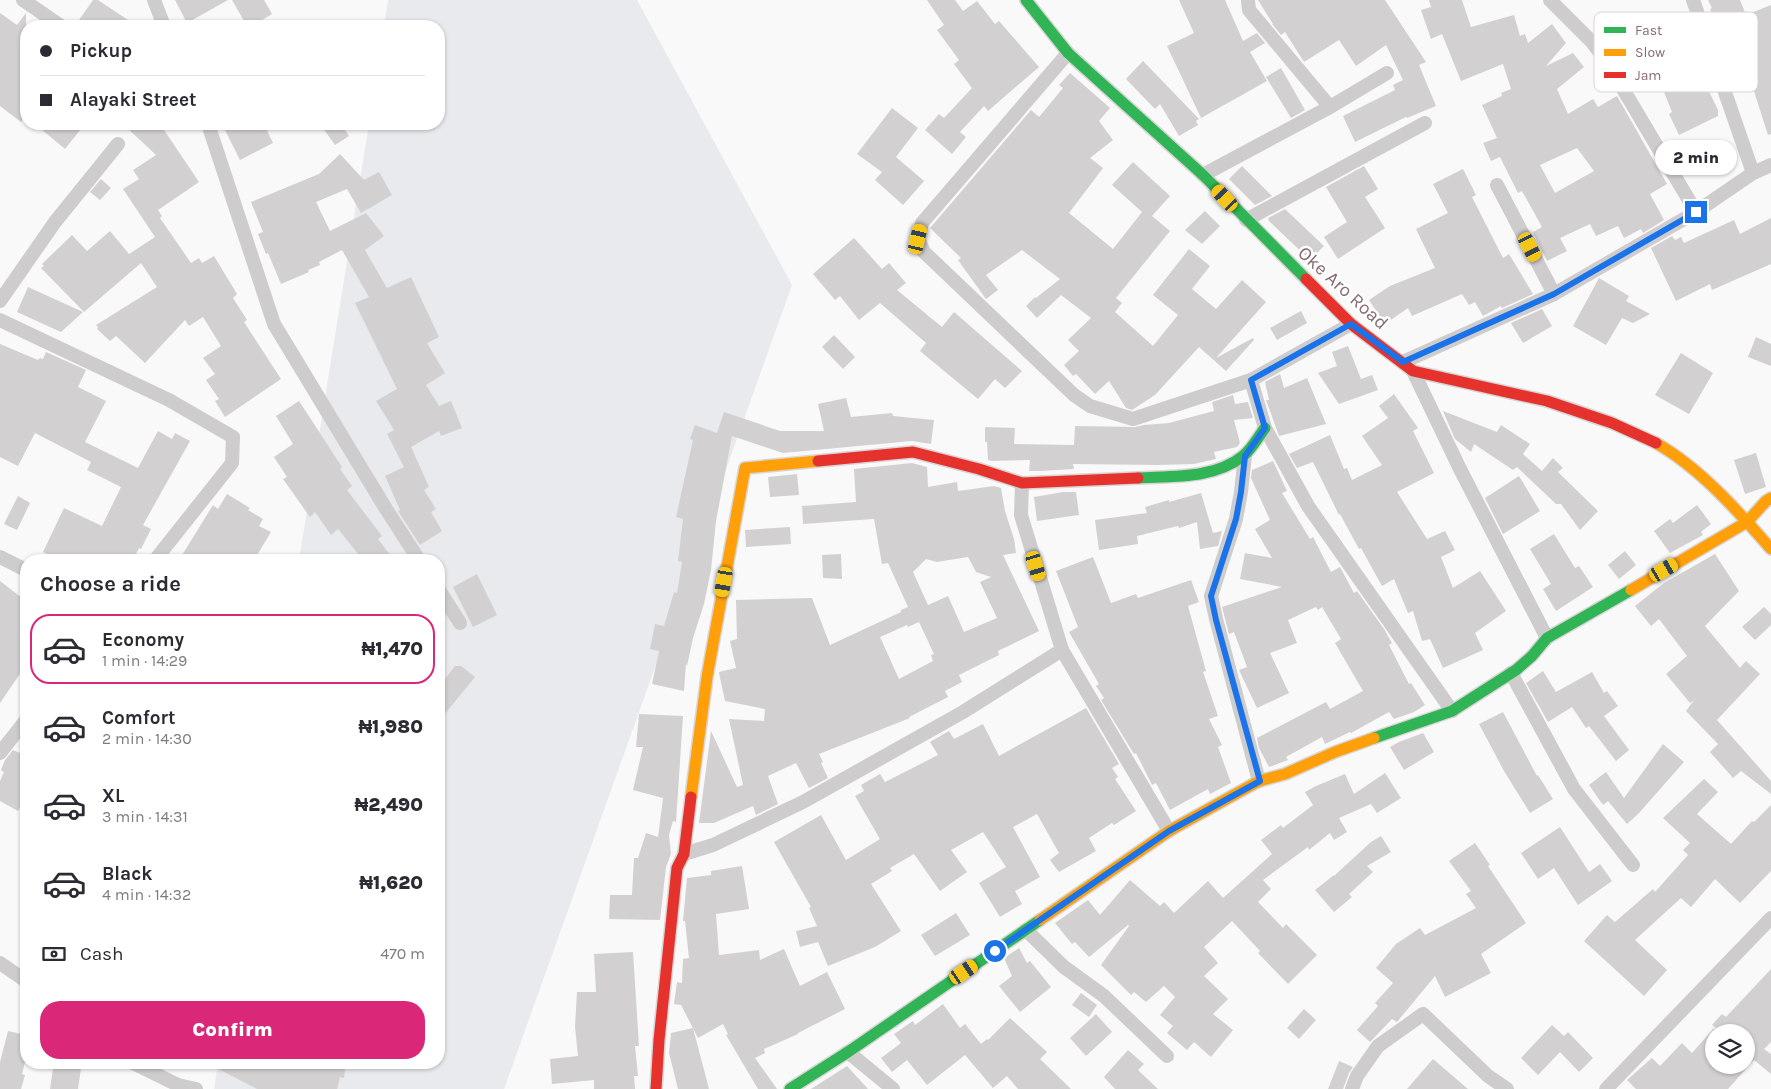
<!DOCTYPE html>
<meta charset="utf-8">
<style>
:root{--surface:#fff;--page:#f7f7f7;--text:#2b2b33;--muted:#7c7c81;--line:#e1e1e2;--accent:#db2777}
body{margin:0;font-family:Karla,sans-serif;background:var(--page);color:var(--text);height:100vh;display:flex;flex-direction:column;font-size:19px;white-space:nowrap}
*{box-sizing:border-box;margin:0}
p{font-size:16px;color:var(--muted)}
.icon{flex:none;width:28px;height:28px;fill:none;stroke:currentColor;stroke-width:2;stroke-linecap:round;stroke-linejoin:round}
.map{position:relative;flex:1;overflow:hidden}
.panel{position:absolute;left:20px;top:554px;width:425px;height:515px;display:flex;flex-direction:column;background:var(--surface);border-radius:20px;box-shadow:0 1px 4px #0004}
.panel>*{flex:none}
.hud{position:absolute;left:20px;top:20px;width:425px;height:110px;border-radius:20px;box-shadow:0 1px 4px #0004;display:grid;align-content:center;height:110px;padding:0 20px;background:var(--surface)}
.fabs{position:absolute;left:1705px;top:1024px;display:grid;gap:10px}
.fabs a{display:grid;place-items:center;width:50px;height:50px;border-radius:50%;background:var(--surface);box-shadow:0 1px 4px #0004;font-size:25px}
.end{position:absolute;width:22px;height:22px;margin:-11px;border:6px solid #1a73e8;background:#fff;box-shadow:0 0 0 2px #fff}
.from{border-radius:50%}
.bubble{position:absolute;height:35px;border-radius:18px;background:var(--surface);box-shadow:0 1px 4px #0004;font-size:16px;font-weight:800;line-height:35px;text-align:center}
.car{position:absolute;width:15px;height:30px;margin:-15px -8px;border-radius:6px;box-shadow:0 0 4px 1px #0007;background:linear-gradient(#f5c518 24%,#345 0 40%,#f5c518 0 76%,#345 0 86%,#f5c518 0)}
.hud b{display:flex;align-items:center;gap:18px;height:48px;font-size:19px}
.hud b+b{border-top:1px solid var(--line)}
.hud i{width:12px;height:12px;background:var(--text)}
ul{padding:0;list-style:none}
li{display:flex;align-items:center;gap:15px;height:70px;margin:0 10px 8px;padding:0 10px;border:2px solid transparent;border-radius:20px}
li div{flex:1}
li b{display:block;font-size:19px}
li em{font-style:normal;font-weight:800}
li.active{border-color:var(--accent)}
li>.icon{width:45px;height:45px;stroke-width:1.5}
h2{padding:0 20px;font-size:22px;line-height:60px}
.pay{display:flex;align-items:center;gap:12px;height:55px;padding:0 20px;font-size:19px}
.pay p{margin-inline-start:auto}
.cta{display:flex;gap:10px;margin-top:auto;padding:10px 20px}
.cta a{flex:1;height:58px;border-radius:20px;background:var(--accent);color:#fff;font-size:20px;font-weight:800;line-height:58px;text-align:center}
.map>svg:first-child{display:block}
.green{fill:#e9eaed}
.building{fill:#d3d0d1;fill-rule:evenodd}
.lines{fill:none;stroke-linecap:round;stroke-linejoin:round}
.fast-casing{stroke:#d8d6d6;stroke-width:14}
.slow-casing{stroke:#d8d6d6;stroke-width:14}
.jam-casing{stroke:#d8d6d6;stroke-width:14}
.street{stroke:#cecccc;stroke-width:14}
.fast{stroke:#30b455;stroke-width:11}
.slow{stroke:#ff9f0a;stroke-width:11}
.jam{stroke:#e5322d;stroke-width:11}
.route{stroke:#1a73e8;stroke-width:6}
.labels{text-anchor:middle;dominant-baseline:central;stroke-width:5;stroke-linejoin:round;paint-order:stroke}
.street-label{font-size:19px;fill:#876b71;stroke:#fff}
.key{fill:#fff;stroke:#dbd3d4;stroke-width:1}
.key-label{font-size:14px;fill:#876b71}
</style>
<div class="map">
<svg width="1771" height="1089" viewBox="0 0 1771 1089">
<rect width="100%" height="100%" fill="#f9f9f9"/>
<polygon class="green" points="388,0 637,0 792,285 504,1089 214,1089 218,1063 439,1062 439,560 299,560 369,124 439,124 439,26 384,26"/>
<g class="building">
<polygon points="93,0 98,0 137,26 89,26 79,20"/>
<polygon points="175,0 228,0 187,23"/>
<polygon points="232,0 264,0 272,14 252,26 247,26"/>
<polygon points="927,0 955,0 963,11 977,1 995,24 999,21 1039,67 988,111 984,106 960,132 966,137 952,154 925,130 939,114 944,118 972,88 954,64 959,60 937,30 944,25"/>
<polygon points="1179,0 1225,0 1243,41 1257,33 1265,43 1250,52 1267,81 1201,118 1167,46 1194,33"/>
<polygon points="1258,0 1385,0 1426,62 1419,65 1436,106 1407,118 1406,117 1355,142 1343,116 1395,90 1393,85 1403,80 1386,45 1356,66 1339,40 1304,62 1285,32 1281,35 1272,24 1273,24"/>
<path d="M1429 0H1462L1471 27 1514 15 1520 36 1525 34 1528 43 1552 24 1566 43 1546 66 1573 53 1584 67 1557 89 1568 114 1593 99 1598 107 1617 96 1667 184 1650 194 1664 220 1643 233 1641 229 1624 238 1618 226 1596 236 1590 224 1560 238 1567 251 1547 261 1533 232 1542 227 1522 191 1518 193 1500 157 1491 161 1483 143 1497 138 1482 105 1502 96 1501 93 1511 89 1503 64 1461 81 1442 34 1431 39 1421 10 1431 7ZM1577 148 1594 171 1555 193 1540 165Z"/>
<polygon points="1708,0 1740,0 1746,15 1771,5 1771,134 1768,135 1751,82 1738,87 1732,72 1728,74 1723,60 1727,58 1726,54 1734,50 1722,21 1716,23 1710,9 1712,8"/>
<polygon points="0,13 17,25 26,13 26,115 21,122 0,106"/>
<polygon points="1671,17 1681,40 1686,38 1698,69 1707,66 1712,80 1705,83 1718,110 1718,116 1679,135 1669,114 1672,112 1658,77 1645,83 1633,52 1626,55 1616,33 1644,20 1648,28"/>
<polygon points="1143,61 1199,119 1196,121 1198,125 1179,136 1160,104 1155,109 1126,79"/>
<polygon points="1281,68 1305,110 1291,118 1266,77"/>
<polygon points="1070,73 1110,108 1099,121 1113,140 1090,158 1103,168 1069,213 1113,249 1142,212 1112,185 1133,162 1170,196 1152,216 1170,231 1116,298 1122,303 1115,312 1153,346 1178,315 1153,295 1189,249 1210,266 1192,289 1216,309 1242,280 1266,302 1216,358 1253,338 1254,340 1226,371 1199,347 1155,395 1132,410 1126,408 1109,381 1095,394 1076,374 1073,376 1064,365 1079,351 1068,340 1091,318 1061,295 1037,318 1026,306 1035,297 1036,298 1060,279 1022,250 986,275 998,290 986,299 958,260 961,258 930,228 1031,110 1039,117 1063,88 1059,85"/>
<polygon points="892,108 918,128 896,157 924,181 903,205 875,180 882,172 857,154"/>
<polygon points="35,124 85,124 65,149"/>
<polygon points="123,124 160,124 199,182 158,210 162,216 160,218 191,263 199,258 202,263 214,256 237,294 233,298 247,320 244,322 281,379 225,417 215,401 219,399 206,380 215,374 203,358 221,346 203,317 189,326 185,320 145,363 116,336 110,341 97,329 98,327 96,325 157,287 141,263 84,312 41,268 44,266 42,264 72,235 87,251 110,231 129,254 155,237 123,189 139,179 133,170 156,155"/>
<polygon points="222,124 264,124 273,143 240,160"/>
<polygon points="320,124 341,124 349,136 335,145"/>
<polygon points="340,154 364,180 379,172 392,195 361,213 347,189 316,202 330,231 366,213 384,236 365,250 387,288 411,277 439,337 427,343 445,373 426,385 439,406 451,401 462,428 441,436 439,431 411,447 429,487 424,490 436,509 431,512 442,531 420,545 398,511 400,510 385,476 404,467 387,434 394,430 376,401 397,389 355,303 369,297 342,250 319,262 320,265 308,270 309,272 281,284 268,253 266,254 258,234 263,232 251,202 319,174"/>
<polygon points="1242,166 1272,196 1255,205 1229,179"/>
<polygon points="1364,166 1378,189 1365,197 1385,228 1338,259 1324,237 1347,222 1326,187"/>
<polygon points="1463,169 1476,195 1472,197 1503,258 1509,254 1533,294 1502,308 1501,306 1483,316 1475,302 1469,305 1462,294 1412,316 1408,308 1385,324 1369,300 1390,286 1435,268 1416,229 1448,213 1433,184"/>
<polygon points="101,179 111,188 100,200 90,192"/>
<polygon points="1285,209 1324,246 1310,260 1269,221 1268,218"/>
<polygon points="1205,211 1220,226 1202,244 1185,230"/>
<polygon points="1771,218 1771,264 1712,290 1710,284 1676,301 1651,248 1672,236 1675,240 1681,237 1684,243 1734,220 1740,234"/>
<polygon points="854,238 882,269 889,263 906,283 897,290 942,327 954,312 1022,371 1005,388 995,379 978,399 920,351 926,343 880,303 859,320 840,296 835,300 813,274"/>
<polygon points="1599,278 1629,296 1626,301 1650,314 1633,323 1622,318 1606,345 1573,326"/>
<polygon points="28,287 83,312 61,332 17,312"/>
<polygon points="1542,309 1552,326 1523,343 1511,323"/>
<polygon points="1301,311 1307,323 1277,340 1270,328"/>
<polygon points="834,335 855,357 843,369 822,347"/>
<polygon points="1756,337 1771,344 1771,366 1748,357"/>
<polygon points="0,344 38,360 40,358 43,359 46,352 86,370 78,387 106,401 85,442 138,468 158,431 172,439 175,433 190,441 143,525 151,529 141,549 139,548 133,560 60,560 43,552 64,508 102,526 121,487 87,470 91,462 35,433 18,466 0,457"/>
<polygon points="1348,346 1361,379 1372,375 1378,390 1339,404 1318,373 1337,366 1332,352"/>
<polygon points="1681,353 1713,373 1689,414 1655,395"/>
<polygon points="1280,374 1284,388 1307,378 1326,424 1279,436 1266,400 1269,400 1265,382"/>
<polygon points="1394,394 1418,428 1413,431 1434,473 1397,492 1427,539 1445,531 1455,550 1441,557 1453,588 1480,571 1506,611 1475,633 1483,650 1443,668 1430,639 1422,641 1413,611 1408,613 1394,579 1382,586 1361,548 1359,549 1340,514 1339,515 1313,462 1297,468 1289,454 1330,435 1344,469 1347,468 1352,480 1382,465 1362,436 1388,418 1379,406"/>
<polygon points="1233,395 1235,404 1248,402 1253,418 1234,420 1240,443 1237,447 1214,452 1216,459 1194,464 1158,465 1073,464 1074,469 1040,471 1029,471 1030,460 992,461 988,460 987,442 985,442 985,427 1015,428 1014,444 1074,445 1075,426 1135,427 1144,425 1169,423 1214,411 1212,402"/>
<polygon points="846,398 851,417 892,413 893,416 934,420 931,444 912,441 783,453 732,436 716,521 711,570 704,604 693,638 687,666 686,663 684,691 652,684 659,651 650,649 655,624 664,626 674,592 677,593 682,562 678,561 683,519 676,517 693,440 690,439 695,425 717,433 724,412 780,431 824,431 818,404"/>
<polygon points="299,401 342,467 340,469 352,486 347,490 382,536 378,539 394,560 363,560 338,529 331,535 315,512 310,517 283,479 287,477 274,457 293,444 276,416"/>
<polygon points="1443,411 1497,432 1501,425 1530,444 1523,454 1542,471 1553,458 1563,468 1558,472 1598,511 1580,530 1561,504 1556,504 1517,467 1513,470 1474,444 1471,452 1455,439"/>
<polygon points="1756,453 1766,487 1745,494 1734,460"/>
<polygon points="1273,461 1287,491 1282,493 1310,539 1313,537 1331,572 1340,567 1354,593 1357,591 1384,629 1392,643 1389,645 1409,684 1411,683 1425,705 1414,712 1394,719 1389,712 1351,733 1350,732 1325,744 1322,737 1286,757 1288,760 1269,767 1259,748 1257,738 1326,702 1330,709 1363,691 1335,643 1341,639 1322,607 1318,610 1316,607 1288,620 1297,643 1270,653 1289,693 1257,708 1239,670 1247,667 1234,632 1229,634 1222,607 1282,587 1240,579 1245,553 1272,558 1255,529 1270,520 1251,478 1252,470"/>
<path d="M912 463 927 467 928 487 957 482 958 491 994 486 1001 488 1005 511 1014 539 1016 553 1003 555 1039 631 998 651 999 655 959 675 962 682 945 691 948 697 909 717 910 718 819 754 823 762 821 763 828 778 809 788 796 763 768 776 778 804 756 815 753 806 714 823H699L711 731 737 787 743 785 729 719 764 721 765 709 725 701 719 673V672L736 668 730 641 737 639 736 600 812 598 830 645 901 612V610L908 607 888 563 882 564 874 519 803 524 802 506 856 502 854 469ZM968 557 976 572 991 577 980 582 997 618 964 632 948 596 928 605 913 572 926 559 937 562ZM919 622 934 654 931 655 933 661 899 679 880 637 907 625 908 627Z"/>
<polygon points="797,474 799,495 770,497 768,477"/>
<polygon points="1519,476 1540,511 1503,534 1485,498"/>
<polygon points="1063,492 1076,492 1079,515 1037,521 1034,497"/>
<polygon points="1201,493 1213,533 1222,531 1218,546 1200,549 1197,522 1179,528 1178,526 1137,536 1138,544 1099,550 1095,520 1147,513 1145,507 1169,500 1169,502"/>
<polygon points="227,494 250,508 248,510 263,519 259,526 271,532 254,560 179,560 213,505 218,509"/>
<polygon points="18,496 30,503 17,530 4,524"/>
<polygon points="1697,505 1711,524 1701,532 1703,535 1670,553 1654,531 1670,519 1673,523"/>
<polygon points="790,527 791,544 746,547 745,530"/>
<polygon points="1554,534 1575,568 1579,566 1593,587 1556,611 1543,589 1551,584 1530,549"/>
<polygon points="1625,551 1636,565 1619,579 1608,565"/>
<polygon points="841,554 842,579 823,578 822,555"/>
<polygon points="1715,554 1739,591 1705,626 1740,668 1746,661 1760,674 1717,720 1771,781 1771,794 1741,771 1733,778 1710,752 1718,744 1686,711 1694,700 1690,703 1666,674 1687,656 1659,619 1651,626 1635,606 1664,583"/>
<polygon points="1093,557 1111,603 1136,594 1138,598 1191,580 1199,602 1188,606 1206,671 1203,672 1218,716 1209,719 1222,745 1218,747 1231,783 1210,794 1208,789 1170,810 1156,783 1152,785 1136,753 1134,754 1101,700 1104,698 1096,686 1099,684 1069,632 1078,627 1056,571"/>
<polygon points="477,574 497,615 473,627 453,587"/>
<polygon points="0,581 26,601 26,665 0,703"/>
<polygon points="1764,607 1771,614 1771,625 1755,640 1742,627"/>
<polygon points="455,666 461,666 475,677 439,721 439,687"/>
<polygon points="1543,671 1556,692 1592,672 1604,693 1607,691 1618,706 1604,716 1629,750 1616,761 1589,726 1586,728 1572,707 1548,722 1526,683"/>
<polygon points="1086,708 1119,764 1112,768 1118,777 1115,779 1136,811 1114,825 1112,823 1089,838 1096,851 1059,872 1050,860 1059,853 1037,814 1013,827 1040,877 1015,891 1022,904 1000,917 979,883 1006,867 983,832 951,850 967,872 940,891 914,854 890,868 892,871 871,884 901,931 875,947 828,966 818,942 800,947 796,931 817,926 809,908 811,907 774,842 821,815 846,860 880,839 855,796 864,791 861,785 880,774 885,782 938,755 930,742 949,731 954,739 983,724 999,756"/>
<polygon points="1503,712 1537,776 1538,775 1553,799 1530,813 1504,771 1479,724"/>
<polygon points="639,714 683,716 676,822 673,821 669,835 671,854 666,867 660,920 609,919 610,895 632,895 634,858 638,858 646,833 658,837 663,798 633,790 643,747 636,747"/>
<polygon points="1423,733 1434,752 1404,770 1390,747 1399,742"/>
<polygon points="1663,744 1684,762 1639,813 1627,824 1608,801 1603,805 1589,785 1606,772 1624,798"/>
<polygon points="13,750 26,756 26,796 18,811 0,801 0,781 4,772 1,770 5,760"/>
<polygon points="1385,773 1401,798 1377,813 1371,804 1339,818 1347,832 1334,840 1330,833 1309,850 1308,847 1263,880 1271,889 1258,902 1283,928 1286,924 1317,955 1288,984 1258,953 1260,951 1232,921 1204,947 1218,963 1204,976 1228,999 1213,1014 1233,1030 1211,1057 1194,1042 1187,1050 1167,1033 1173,1026 1160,1015 1175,997 1164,986 1146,1002 1134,992 1131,995 1101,965 1129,926 1128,925 1089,957 1075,942 1072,944 1055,923 1088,900 1100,915 1130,880 1160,906 1164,902 1174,913 1208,881 1223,898 1272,854 1261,840 1281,825 1283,828 1313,805 1305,792 1316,786 1345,774 1354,794"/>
<polygon points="1704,779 1718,792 1697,814 1731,844 1752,821 1754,822 1771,805 1771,871 1740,903 1715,879 1691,907 1681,898 1635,940 1667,970 1644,996 1584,941 1607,915 1615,922 1653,889 1655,892 1688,855 1683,850 1690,843 1663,818"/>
<polygon points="1560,827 1589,872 1600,864 1612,881 1578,905 1554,868 1538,879 1521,853"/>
<polygon points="1381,836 1391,852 1367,866 1373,872 1349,894 1352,897 1334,912 1315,890 1334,875 1334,876 1371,842"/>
<polygon points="1475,843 1490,865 1488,866 1526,923 1481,954 1491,973 1445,997 1435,976 1397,1022 1392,1019 1370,1042 1357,1030 1378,1006 1375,1003 1393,983 1376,968 1396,944 1420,928 1425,935 1476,908 1466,894 1471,891 1449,861"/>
<polygon points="742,866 749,909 716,914 719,955 759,950 760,960 784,949 800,986 827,972 845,1009 798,1033 798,1034 764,1049 765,1053 755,1058 777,1089 758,1089 726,1035 728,1034 723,1024 698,1038 681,1005 674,1004 677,982 682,983 683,959 689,958 685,921 683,921 687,878 711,875 711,871"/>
<polygon points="956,913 970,935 935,956 921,935"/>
<polygon points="1019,948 1027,963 1030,961 1051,987 1020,1012 999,986 1012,976 1004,958"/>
<polygon points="633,952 639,1046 635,1046 638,1076 634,1076 635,1089 594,1089 594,1080 552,1084 550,1059 578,1056 575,1027 577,992 596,992 594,954"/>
<path d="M1771 969V1042L1764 1049 1771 1054V1074L1754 1060 1728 1089H1636L1627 1080 1652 1058 1660 1066 1682 1043 1692 1053 1714 1028V1030L1716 1028 1712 1025 1722 1014 1726 1017ZM1714 1032H1746V1065H1714Z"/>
<polygon points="1081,993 1097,1005 1089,1017 1072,1005"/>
<polygon points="943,1004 960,1028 965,1024 981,1044 987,1039 988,1040 1010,1018 1047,1052 1040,1059 1071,1089 1018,1089 1007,1076 993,1088 965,1055 927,1085 907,1060 892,1072 881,1058 901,1043 894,1034 913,1021 915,1025"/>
<polygon points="1304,1009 1316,1020 1299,1039 1287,1028"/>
<polygon points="1096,1014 1112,1032 1086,1056 1070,1038"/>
<polygon points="1552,1025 1564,1036 1568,1032 1593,1058 1579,1072 1560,1052 1538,1075 1521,1058"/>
<polygon points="693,1028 709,1089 678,1089 669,1053 671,1033"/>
<polygon points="8,1031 26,1035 26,1058 22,1074 25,1075 21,1089 0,1089 0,1062"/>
<polygon points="1128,1050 1144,1064 1138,1070 1158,1089 1115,1089 1104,1077"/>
<polygon points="1433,1059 1468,1089 1407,1089"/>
<polygon points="1339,1061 1353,1067 1349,1073 1343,1089 1328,1089"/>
<polygon points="54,1062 82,1062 78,1089 50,1089"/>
<polygon points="205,1062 346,1062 344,1078 340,1077 337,1089 257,1089"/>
<polygon points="847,1066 868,1089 811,1089"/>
</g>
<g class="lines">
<g class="fast-casing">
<g id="fast">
<polyline points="1026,0 1068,53 1203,175 1306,279"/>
<path d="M1138 478C1173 476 1214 479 1243 456 1252 449 1258 437 1265 428"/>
<polyline points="1374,738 1452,711 1516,670 1532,656 1547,638 1631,590"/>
<polyline points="790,1089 848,1052 1040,920"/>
</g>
</g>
<g class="slow-casing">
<g id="slow">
<path d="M1656 443C1700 468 1738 511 1771 549"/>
<polyline points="1631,590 1747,522 1766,501 1771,498"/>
<polyline points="691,797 707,677 745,468 818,461"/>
<polyline points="1040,920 1169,831 1259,781 1285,774 1335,752 1374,738"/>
</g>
</g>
<g class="jam-casing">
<g id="jam">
<polyline points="1306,279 1351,324 1413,371 1547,401 1612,423 1656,443"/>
<polyline points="818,461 913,452 979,469 1022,483 1138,478"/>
<polyline points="656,1089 659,1040 677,868 684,854 691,797"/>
</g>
</g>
<g class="street">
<polyline points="23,0 61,26"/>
<polyline points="154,0 164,26"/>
<polyline points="1248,0 1249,10 1330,107"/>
<polyline points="1550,0 1592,42 1607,62 1696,212"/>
<polyline points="1693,0 1753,173"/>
<polyline points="1068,53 922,223 918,239 924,252 1074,395 1090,406 1133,419 1251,380 1351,324"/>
<polyline points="208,124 274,324 386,509 419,560"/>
<polyline points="1203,175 1330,107 1387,73"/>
<polyline points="1497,185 1554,294"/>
<polyline points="1246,220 1425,123"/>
<polyline points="0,301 55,222 118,144"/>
<polyline points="0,320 169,400 233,437 232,463 155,560"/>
<polyline points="1403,362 1554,294 1696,212 1753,173 1771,165"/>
<polyline points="1413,371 1460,469 1547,638"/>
<polyline points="1251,380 1265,428 1308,506 1452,711"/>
<polyline points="1245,455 1241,492 1236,519 1211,596 1216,619 1259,781"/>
<polyline points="1022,483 1021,515 1062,650 1169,831"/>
<polyline points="0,557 26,570"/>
<polyline points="439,590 460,623"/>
<polyline points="1511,673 1574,789 1633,865"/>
<polyline points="0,753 26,720"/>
<polyline points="684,854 713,845 803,802 963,712 1062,650"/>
<polyline points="1026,930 1064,967 1104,996 1167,1056"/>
<polyline points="0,963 26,981"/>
<polyline points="848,1052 893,1089"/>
<polyline points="131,1062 178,1085 196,1089"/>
<polyline points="1352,1089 1357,1076 1378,1046 1423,1014 1488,1076 1507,1089"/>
<polyline points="1606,1089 1771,918"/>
</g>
<use href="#fast" class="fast"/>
<use href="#slow" class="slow"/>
<use href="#jam" class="jam"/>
</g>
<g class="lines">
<polyline class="route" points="995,951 1169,831 1260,781 1216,620 1211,596 1236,519 1241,492 1245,456 1265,428 1251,380 1351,324 1403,362 1554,294 1696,212"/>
</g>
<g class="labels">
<g class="street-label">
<text transform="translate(1343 288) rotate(42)">Oke Aro Road</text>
</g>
</g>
<rect x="1594" y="12" width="164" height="80" rx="8" class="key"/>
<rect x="1604" y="27" width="22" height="6" fill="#30b455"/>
<rect x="1604" y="49" width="22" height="7" fill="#ff9f0a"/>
<rect x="1604" y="72" width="22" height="6" fill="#e5322d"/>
<g class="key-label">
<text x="1635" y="35">Fast</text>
<text x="1635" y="57">Slow</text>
<text x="1635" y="80">Jam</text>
</g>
</svg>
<div class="fabs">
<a><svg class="icon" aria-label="layers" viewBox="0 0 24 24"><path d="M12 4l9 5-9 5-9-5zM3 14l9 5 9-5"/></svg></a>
</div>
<i class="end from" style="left:995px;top:951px"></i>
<i class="end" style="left:1696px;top:212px"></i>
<div class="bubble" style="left:1655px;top:140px;width:82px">2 min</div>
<i class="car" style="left:1225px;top:198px;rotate:317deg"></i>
<i class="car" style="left:918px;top:239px;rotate:13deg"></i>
<i class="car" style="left:1530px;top:247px;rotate:153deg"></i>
<i class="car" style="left:1036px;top:566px;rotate:163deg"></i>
<i class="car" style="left:1664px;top:570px;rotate:60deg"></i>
<i class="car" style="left:724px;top:582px;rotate:190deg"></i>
<i class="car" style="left:964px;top:972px;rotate:56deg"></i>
<div class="hud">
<b><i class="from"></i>Pickup</b>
<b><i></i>Alayaki Street</b>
</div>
<section class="panel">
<h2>Choose a ride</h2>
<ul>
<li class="active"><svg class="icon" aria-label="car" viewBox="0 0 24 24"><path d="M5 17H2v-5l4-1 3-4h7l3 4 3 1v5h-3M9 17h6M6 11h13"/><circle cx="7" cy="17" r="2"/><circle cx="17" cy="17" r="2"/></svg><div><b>Economy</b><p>1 min · 14:29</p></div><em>₦1,470</em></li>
<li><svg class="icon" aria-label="car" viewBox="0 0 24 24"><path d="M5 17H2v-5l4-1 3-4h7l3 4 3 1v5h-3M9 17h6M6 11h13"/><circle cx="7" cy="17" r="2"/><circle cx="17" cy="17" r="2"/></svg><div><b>Comfort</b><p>2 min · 14:30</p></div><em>₦1,980</em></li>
<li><svg class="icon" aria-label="car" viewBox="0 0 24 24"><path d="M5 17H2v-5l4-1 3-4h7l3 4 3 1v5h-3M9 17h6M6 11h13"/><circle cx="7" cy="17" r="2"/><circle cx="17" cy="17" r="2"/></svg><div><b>XL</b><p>3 min · 14:31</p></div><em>₦2,490</em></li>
<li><svg class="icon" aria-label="car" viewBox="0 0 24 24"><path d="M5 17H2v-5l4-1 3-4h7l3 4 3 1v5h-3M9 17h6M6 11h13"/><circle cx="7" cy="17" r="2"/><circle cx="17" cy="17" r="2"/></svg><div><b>Black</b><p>4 min · 14:32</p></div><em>₦1,620</em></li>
</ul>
<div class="pay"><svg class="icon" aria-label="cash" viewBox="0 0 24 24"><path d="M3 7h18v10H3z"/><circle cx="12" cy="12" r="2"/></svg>Cash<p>470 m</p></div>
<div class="cta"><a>Confirm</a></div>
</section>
</div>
